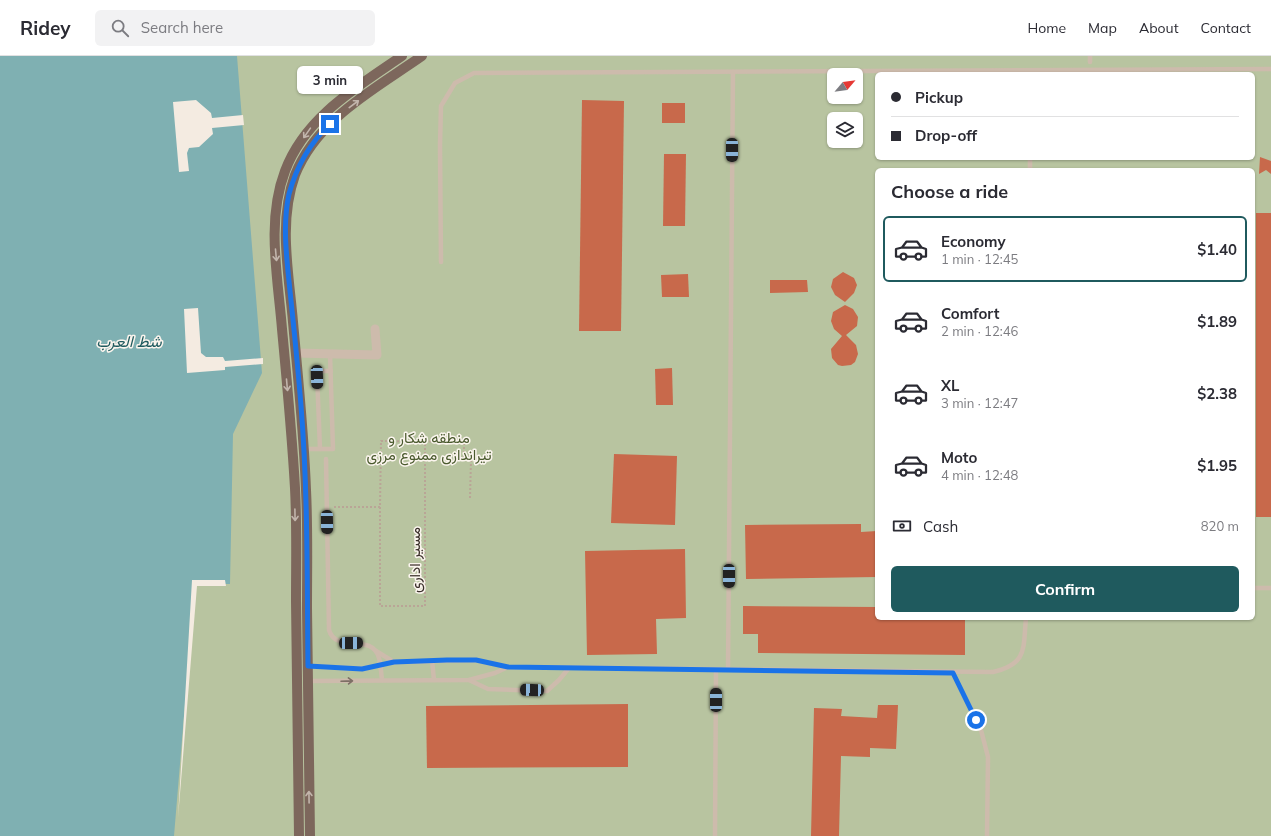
<!DOCTYPE html>
<meta charset="utf-8">
<style>
:root{--surface:#fff;--page:#f2f2f3;--text:#2b2b33;--muted:#7c7c81;--line:#e1e1e2;--accent:#1f5a5e}
body{margin:0;font-family:Mulish,Vazirmatn,sans-serif;background:var(--page);color:var(--text);height:100vh;display:flex;flex-direction:column;font-size:15px;white-space:nowrap}
*{box-sizing:border-box;margin:0}
p{font-size:13px;color:var(--muted)}
.icon{flex:none;width:22px;height:22px;fill:none;stroke:currentColor;stroke-width:2;stroke-linecap:round;stroke-linejoin:round}
.map{position:relative;flex:1;overflow:hidden}
.drawer{position:absolute;left:875px;top:112px;width:380px;height:452px;display:flex;flex-direction:column;background:var(--surface);border-radius:6px;box-shadow:0 1px 3px #0004}
.drawer>*{flex:none}
.hud{position:absolute;left:875px;top:16px;width:380px;height:88px;border-radius:6px;box-shadow:0 1px 3px #0004;display:grid;align-content:center;height:88px;padding:0 16px;background:var(--surface)}
.needle{width:26px;rotate:61deg}
.fabs{position:absolute;left:827px;top:12px;display:grid;gap:8px}
.fabs a{display:grid;place-items:center;width:36px;height:36px;border-radius:6px;background:var(--surface);box-shadow:0 1px 3px #0004;font-size:20px}
.end{position:absolute;width:18px;height:18px;margin:-9px;border:5px solid #1a73e8;background:#fff;box-shadow:0 0 0 2px #fff}
.from{border-radius:50%}
.bubble{position:absolute;height:28px;border-radius:6px;background:var(--surface);box-shadow:0 1px 3px #0004;font-size:13px;font-weight:700;line-height:28px;text-align:center}
.car{position:absolute;width:12px;height:24px;margin:-12px -6px;border-radius:5px;box-shadow:0 0 3px 1px #0007;background:linear-gradient(#222 24%,#8ab4d8 0 40%,#222 0 76%,#8ab4d8 0 86%,#222 0)}
.hud b{display:flex;align-items:center;gap:14px;height:38px;font-size:15px}
.hud b+b{border-top:1px solid var(--line)}
.hud i{width:10px;height:10px;background:var(--text)}
ul{padding:0;list-style:none}
li{display:flex;align-items:center;gap:12px;height:66px;margin:0 8px 6px;padding:0 8px;border:2px solid transparent;border-radius:6px}
li div{flex:1}
li b{display:block;font-size:15px}
li em{font-style:normal;font-weight:700}
li.selected{border-color:var(--accent)}
li>.icon{width:36px;height:36px;stroke-width:1.5}
h2{padding:0 16px;font-size:18px;line-height:48px}
.pay{display:flex;align-items:center;gap:10px;height:44px;padding:0 16px;font-size:15px}
.pay p{margin-inline-start:auto}
.button{display:flex;gap:8px;margin-top:auto;padding:8px 16px}
.button a{flex:1;height:46px;border-radius:6px;background:var(--accent);color:#fff;font-size:16px;font-weight:700;line-height:46px;text-align:center}
header{display:flex;align-items:center;gap:24px;box-sizing:border-box;height:56px;padding:0 20px;background:var(--surface);border-bottom:1px solid var(--line)}
header strong{font-size:19px}
nav{display:flex;gap:22px;margin-inline-start:auto;font-size:14px}
.search{width:280px;height:36px;background:var(--page);display:flex;align-items:center;gap:10px;box-sizing:border-box;padding:0 14px;border-radius:6px;color:var(--muted);font-size:15px}
.map>svg:first-child{display:block}
.green{fill:#b8c4a0;fill-rule:evenodd}
.water{fill:#7fb0b2}
.pier{fill:#f4ebe1}
.building{fill:#c8694b}
.lines{fill:none;stroke-linecap:round;stroke-linejoin:round}
.path{stroke:#b9a596;stroke-width:2;stroke-dasharray:2 2;stroke-linecap:butt}
.lane{stroke:#cdbbac;stroke-width:4.5}
.street{stroke:#cdbbac;stroke-width:9}
.primary{stroke:#7d675c;stroke-width:10}
.oneway{stroke:#c2b5ac}
.oneway2{stroke:#7d6f65}
.route{stroke:#1a73e8;stroke-width:5}
.labels{text-anchor:middle;dominant-baseline:central;stroke-width:3;stroke-linejoin:round;paint-order:stroke}
.park-label{font-size:15px;fill:#4a5a2e;stroke:#fbf5ee}
.street-label{font-size:15px;fill:#3b302b;stroke:#fbf5ee}
.water-label{font-size:16px;font-style:italic;fill:#1f5a5e;stroke:#fbf5ee}
</style>
<header>
<strong>Ridey</strong>
<div class="search"><svg class="icon" aria-label="search" viewBox="0 0 24 24"><circle cx="10" cy="10" r="6"/><path d="M15 15l6 6"/></svg>Search here</div>
<nav><a>Home</a><a>Map</a><a>About</a><a>Contact</a></nav>
</header>
<div class="map">
<svg width="1271" height="780" viewBox="0 0 1271 780">
<rect width="100%" height="100%" fill="#f4ebe1"/>
<path class="green" d="M0 0H1271V780H0ZM877 18H1253V102H877ZM834 19H856V41H834ZM834 63H856V85H834ZM877 114H1253V562H877Z"/>
<polygon class="water" points="0,0 237,0 262,317 233,378 230,528 195,528 174,780 0,780"/>
<g class="pier">
<polygon points="196,44 211,57 212,62 243,59 244,69 212,72 213,78 199,91 189,92 187,97 189,115 179,116 173,46"/>
<polygon points="198,252 201,297 206,301 223,301 225,305 263,302 263,308 225,311 225,314 187,317 184,253"/>
<polygon points="192,524 225,524 226,530 197,530 178,762"/>
</g>
<g class="building">
<polygon points="582,44 624,45 621,275 579,275"/>
<rect x="662" y="47" width="23" height="20"/>
<polygon points="664,98 686,98 685,170 663,170"/>
<polygon points="1260,101 1271,105 1271,118 1266,114 1259,118"/>
<rect x="1256" y="157" width="15" height="304"/>
<polygon points="843,216 854,222 857,229 854,237 845,246 835,239 831,231 833,223"/>
<polygon points="688,218 689,241 662,241 661,219"/>
<polygon points="770,224 807,224 808,236 770,237"/>
<polygon points="845,249 853,253 858,261 857,270 846,279 856,289 858,298 855,306 851,309 842,310 838,309 832,302 831,293 842,280 834,273 831,265 833,256"/>
<polygon points="672,312 673,349 656,349 655,313"/>
<polygon points="614,398 677,400 675,469 611,467"/>
<polygon points="861,468 861,476 877,475 877,521 746,523 745,469"/>
<polygon points="685,493 686,562 656,563 657,598 587,599 585,495"/>
<polygon points="743,550 877,551 877,562 965,562 965,599 758,597 758,578 743,578"/>
<polygon points="628,648 628,711 427,712 426,650"/>
<polygon points="878,649 898,649 896,693 870,692 870,701 841,700 839,780 811,780 814,652 842,653 841,660 877,662"/>
</g>
<g class="lines">
<g class="path">
<polyline points="334,451 380,451 381,385 464,386 464,404 471,404 470,442"/>
<polyline points="380,451 380,550 425,550 425,386"/>
</g>
<g class="lane">
<polyline points="1090,6 1090,0"/>
<polyline points="1030,114 1030,102"/>
<polyline points="441,206 440,89 441,50 455,27 474,17 1271,13"/>
<polyline points="304,393 333,393 330,298"/>
<polyline points="320,393 317,318 320,315 331,315"/>
<path d="M326 403 329 574C336 598 372 576 379 602 381 609 381 617 382 624"/>
<polyline points="1253,532 1271,532"/>
<polyline points="376,595 394,606"/>
<polyline points="432,604 434,624"/>
<path d="M308 610 362 613 394 606 476 604 508 611 993 616C1028 608 1023 592 1026 562"/>
<polyline points="728,614 733,16"/>
<polyline points="953,617 981,674 988,701 987,780"/>
<polyline points="469,624 488,633 547,635 559,624 569,612"/>
<polyline points="308,625 469,624 495,617 508,611"/>
<polyline points="715,780 716,614"/>
</g>
<polyline class="street" points="296,297 377,299 375,273"/>
<g class="primary">
<path d="M299 780C298 702 297 623 296 545 296 508 297 470 295 432 292 379 287 326 282 273 278 222 266 165 285 115 305 61 357 31 402 0"/>
<path d="M310 780C309 704 308 628 307 552 307 513 308 473 306 434 304 378 298 322 293 266 289 218 278 166 295 119 317 63 375 33 422 0"/>
</g>
</g>
<defs><path id="oneway-shaft" d="M-6 0H5M1.5-3L5.5 0L1.5 3" fill="none" stroke-width="1.6" stroke-linecap="round" stroke-linejoin="round"/></defs>
<g class="oneway">
<use href="#oneway-shaft" transform="translate(354 48) rotate(-37)"/>
<use href="#oneway-shaft" transform="translate(307 77) rotate(125)"/>
<use href="#oneway-shaft" transform="translate(276 199) rotate(85)"/>
<use href="#oneway-shaft" transform="translate(287 329) rotate(85)"/>
<use href="#oneway-shaft" transform="translate(295 459) rotate(89)"/>
<use href="#oneway-shaft" transform="translate(309 741) rotate(-91)"/>
</g>
<use class="oneway2" href="#oneway-shaft" transform="translate(347 625) rotate(-2)"/>
<g class="lines">
<path class="route" d="M330 68C310 87 296 112 289 138 282 170 287 204 290 235 294 273 298 311 301 350 308 436 307 523 308 610L362 613 394 606 447 604H476L508 611 953 617 976 664"/>
</g>
<g class="labels">
<g class="park-label">
<text x="429" y="381">منطقه شکار و<tspan x="429" dy="17">تیراندازی ممنوع مرزی</tspan></text>
</g>
<g class="street-label">
<text transform="translate(414 504) rotate(-90)">مسیر اداری</text>
</g>
<g class="water-label">
<text x="129" y="285">شط العرب</text>
</g>
</g>
</svg>
<div class="fabs">
<a><svg class="needle" viewBox="-14 -14 28 28"><path d="M0-13l5 13h-10z" fill="#e53935"/><path d="M0 13l5-13h-10z" fill="#7c7c81"/></svg></a>
<a><svg class="icon" aria-label="layers" viewBox="0 0 24 24"><path d="M12 4l9 5-9 5-9-5zM3 14l9 5 9-5"/></svg></a>
</div>
<i class="end from" style="left:976px;top:664px"></i>
<i class="end" style="left:330px;top:68px"></i>
<div class="bubble" style="left:297px;top:10px;width:66px">3 min</div>
<i class="car" style="left:732px;top:94px;rotate:180deg"></i>
<i class="car" style="left:317px;top:321px;rotate:178deg"></i>
<i class="car" style="left:327px;top:466px;rotate:179deg"></i>
<i class="car" style="left:729px;top:520px;rotate:180deg"></i>
<i class="car" style="left:351px;top:587px;rotate:89deg"></i>
<i class="car" style="left:532px;top:634px;rotate:272deg"></i>
<i class="car" style="left:716px;top:644px;rotate:0deg"></i>
<div class="hud">
<b><i class="from"></i>Pickup</b>
<b><i></i>Drop-off</b>
</div>
<section class="drawer">
<h2>Choose a ride</h2>
<ul>
<li class="selected"><svg class="icon" aria-label="car" viewBox="0 0 24 24"><path d="M5 17H2v-5l4-1 3-4h7l3 4 3 1v5h-3M9 17h6M6 11h13"/><circle cx="7" cy="17" r="2"/><circle cx="17" cy="17" r="2"/></svg><div><b>Economy</b><p>1 min · 12:45</p></div><em>$1.40</em></li>
<li><svg class="icon" aria-label="car" viewBox="0 0 24 24"><path d="M5 17H2v-5l4-1 3-4h7l3 4 3 1v5h-3M9 17h6M6 11h13"/><circle cx="7" cy="17" r="2"/><circle cx="17" cy="17" r="2"/></svg><div><b>Comfort</b><p>2 min · 12:46</p></div><em>$1.89</em></li>
<li><svg class="icon" aria-label="car" viewBox="0 0 24 24"><path d="M5 17H2v-5l4-1 3-4h7l3 4 3 1v5h-3M9 17h6M6 11h13"/><circle cx="7" cy="17" r="2"/><circle cx="17" cy="17" r="2"/></svg><div><b>XL</b><p>3 min · 12:47</p></div><em>$2.38</em></li>
<li><svg class="icon" aria-label="car" viewBox="0 0 24 24"><path d="M5 17H2v-5l4-1 3-4h7l3 4 3 1v5h-3M9 17h6M6 11h13"/><circle cx="7" cy="17" r="2"/><circle cx="17" cy="17" r="2"/></svg><div><b>Moto</b><p>4 min · 12:48</p></div><em>$1.95</em></li>
</ul>
<div class="pay"><svg class="icon" aria-label="cash" viewBox="0 0 24 24"><path d="M3 7h18v10H3z"/><circle cx="12" cy="12" r="2"/></svg>Cash<p>820 m</p></div>
<div class="button"><a>Confirm</a></div>
</section>
</div>
